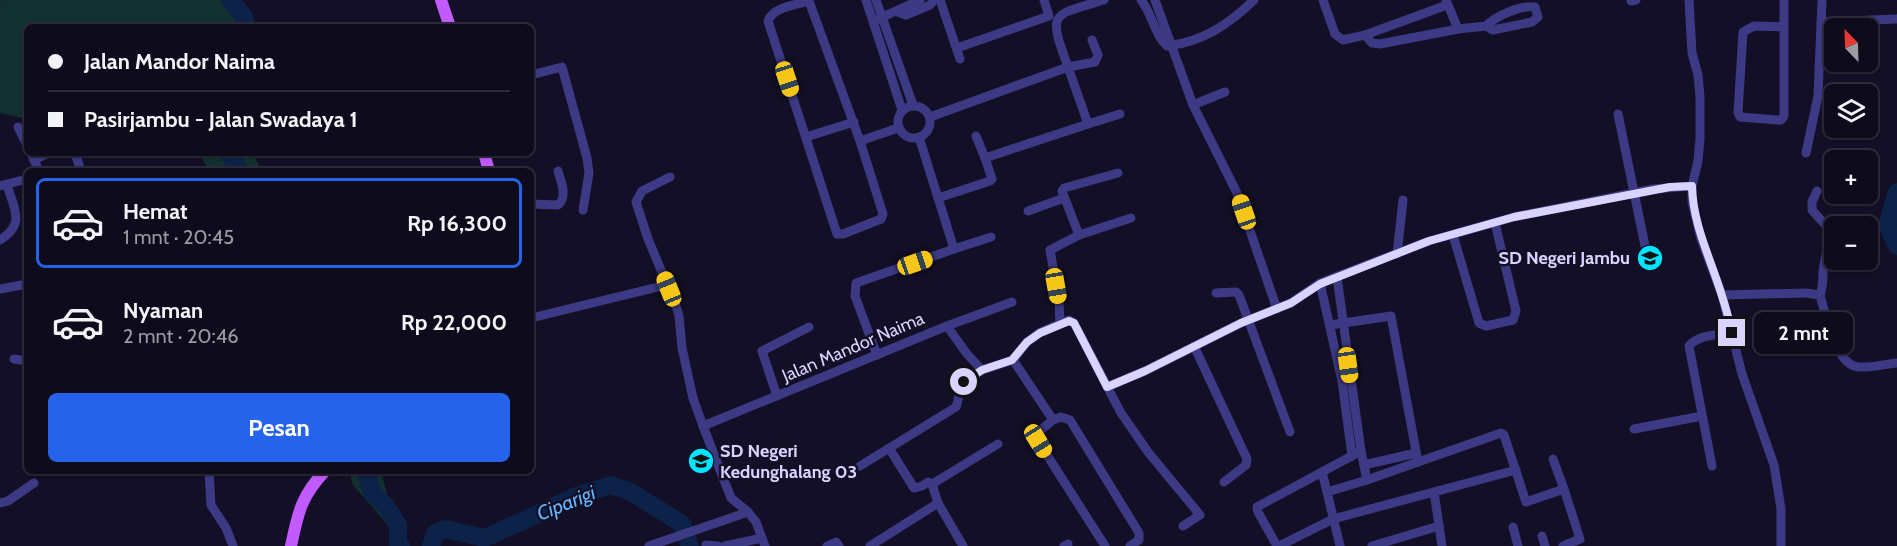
<!DOCTYPE html>
<html lang="id">
<meta charset="utf-8">
<style>
:root{--surface:#0e0b1c;--page:#171425;--text:#f1f3f6;--muted:#9b9ba3;--line:#2e2b3b;--accent:#2563eb}
body{margin:0;font-family:Cabin,sans-serif;background:var(--page);color:var(--text);height:100vh;display:flex;flex-direction:column;font-size:22px;white-space:nowrap}
*{box-sizing:border-box;margin:0}
p{font-size:20px;color:var(--muted)}
.icon{flex:none;width:33px;height:33px;fill:none;stroke:currentColor;stroke-width:2;stroke-linecap:round;stroke-linejoin:round}
.map{position:relative;flex:1;overflow:hidden}
.panel{position:absolute;left:24px;top:168px;width:510px;height:306px;display:flex;flex-direction:column;background:var(--surface);border-radius:9px;box-shadow:0 2px 4px #0004,0 0 0 2px var(--line)}
.panel>*{flex:none}
.hud{position:absolute;left:24px;top:24px;width:510px;height:132px;border-radius:9px;box-shadow:0 2px 4px #0004,0 0 0 2px var(--line);display:grid;align-content:center;height:132px;padding:0 24px;background:var(--surface)}
.needle{width:39px;rotate:337deg}
.controls{position:absolute;left:1824px;top:18px;display:grid;gap:12px}
.controls a{display:grid;place-items:center;width:54px;height:54px;border-radius:9px;background:var(--surface);box-shadow:0 2px 4px #0004,0 0 0 2px var(--line);font-size:30px}
.end{position:absolute;width:27px;height:27px;margin:-14px;border:8px solid #d9d4ff;background:#111;box-shadow:0 0 0 3px #111}
.from{border-radius:50%}
.bubble{position:absolute;height:42px;border-radius:9px;background:var(--surface);box-shadow:0 2px 4px #0004,0 0 0 2px var(--line);font-size:20px;font-weight:800;line-height:42px;text-align:center}
.car{position:absolute;width:18px;height:36px;margin:-18px -9px;border-radius:8px;box-shadow:0 0 4px 2px #0007;background:linear-gradient(#f5c518 24%,#345 0 40%,#f5c518 0 76%,#345 0 86%,#f5c518 0)}
.hud b{display:flex;align-items:center;gap:21px;height:57px;font-size:22px}
.hud b+b{border-top:2px solid var(--line)}
.hud i{width:15px;height:15px;background:var(--text)}
ul{padding:10px 0 0;list-style:none}
li{display:flex;align-items:center;gap:18px;height:90px;margin:0 12px 9px;padding:0 12px;border:3px solid transparent;border-radius:9px}
li div{flex:1}
li b{display:block;font-size:22px}
li em{font-style:normal;font-weight:800}
li.active{border-color:var(--accent)}
li>.icon{width:54px;height:54px;stroke-width:1.5}
.cta{display:flex;gap:12px;margin-top:auto;padding:12px 24px}
.cta a{flex:1;height:69px;border-radius:9px;background:var(--accent);color:#fff;font-size:24px;font-weight:800;line-height:69px;text-align:center}
.map>svg:first-child{display:block}
.green{fill:#12302f}
.lines{fill:none;stroke-linecap:round;stroke-linejoin:round}
.river{stroke:#0c2248;stroke-width:18}
.minor{stroke:#3d3a85;stroke-width:9}
.major{stroke:#c25bff;stroke-width:12}
.route{stroke:#d9d4ff;stroke-width:8}
.labels{text-anchor:middle;dominant-baseline:central;stroke-width:5;stroke-linejoin:round;paint-order:stroke}
.poi-label{font-size:18px;font-weight:bold;fill:#d9d4ff;stroke:#130f26;text-anchor:end}
.street-label{font-size:18px;fill:#d9d4ff;stroke:#130f26}
.water-label{font-size:20px;font-style:italic;fill:#62b6ff;stroke:#130f26}
</style>
<div class="map">
<svg width="1897" height="546" viewBox="0 0 1897 546">
<rect width="100%" height="100%" fill="#130f26"/>
<g class="green">
<polygon points="2,0 242,0 252,14 256,27 27,27 27,119 0,113 0,1"/>
<polygon points="199,153 252,153 262,171 209,171"/>
<polygon points="349,471 381,471 398,537 353,485"/>
</g>
<g class="lines">
<g class="river">
<polyline points="230,0 244,17 245,27"/>
<polyline points="228,153 240,171"/>
<polyline points="1897,192 1887,225 1897,246"/>
<polyline points="366,471 372,493 386,506 398,525 398,544 401,546"/>
<polyline points="431,546 435,533 445,529 485,538 579,495 611,485 631,492 682,524 690,546"/>
</g>
<g class="minor">
<polyline points="866,0 902,110"/>
<polyline points="876,0 913,105"/>
<polyline points="940,0 960,59"/>
<path d="M1141 0C1152 13 1154 34 1167 46 1203 42 1229 24 1254 0"/>
<polyline points="1155,0 1193,105 1237,193 1277,309"/>
<polyline points="1323,0 1335,34 1343,40 1365,35 1372,43 1380,44 1458,29"/>
<path d="M1446 0 1458 29 1486 26 1493 30 1532 22 1538 17 1535 7C1520 5 1496 16 1486 26"/>
<polyline points="1689,0 1692,53 1698,75 1700,97 1700,139 1698,161 1692,186 1692,202 1701,239 1722,295 1742,374 1774,465 1781,509 1781,546"/>
<path d="M1784 0C1784 12 1784 24 1784 36V116L1781 120H1777L1740 117 1738 112 1743 32 1754 26 1784 27"/>
<polyline points="1631,1 1636,0"/>
<polyline points="897,12 906,15 930,5 934,0"/>
<polyline points="876,20 920,0"/>
<polyline points="1821,22 1897,19"/>
<polyline points="1365,35 1447,5"/>
<polyline points="957,48 1049,16 1044,0"/>
<polyline points="531,75 562,67 587,158 589,173 583,210"/>
<polyline points="1193,105 1225,92"/>
<circle cx="914" cy="122" r="16"/>
<polyline points="1618,114 1645,246"/>
<path d="M930 117 1068 67C1048 12 1050 16 1104 0"/>
<polyline points="1088,124 1120,114"/>
<polyline points="18,127 27,145"/>
<polyline points="976,136 985,158"/>
<polyline points="806,137 854,122"/>
<path d="M860 141 883 214 881 219 843 234H837L768 21C773 7 796 5 809 1L860 141 898 128"/>
<polyline points="31,153 39,171"/>
<polyline points="75,153 81,171"/>
<polyline points="1806,153 1818,96 1822,0"/>
<polyline points="34,160 49,153"/>
<polyline points="0,186 27,179"/>
<path d="M1817 191 1812 202V210L1829 229C1829 246 1825 256 1823 272 1823 281 1823 287 1820 295"/>
<polyline points="938,198 990,181 992,179 985,158 1088,124 1068,67 1095,62 1098,55 1092,40"/>
<path d="M531 204 558 205C568 196 561 182 558 171"/>
<polyline points="1028,211 1064,198"/>
<polyline points="1079,235 1131,218"/>
<polyline points="1453,235 1479,323 1486,326 1513,320 1516,311 1495,223"/>
<path d="M0 240C26 224 14 209 7 185"/>
<polyline points="954,249 991,237"/>
<polyline points="1397,254 1403,200"/>
<polyline points="1337,277 1361,451 1367,480 1327,492 1322,472 1361,451"/>
<polyline points="1320,283 1342,381 1352,456"/>
<polyline points="0,289 27,284"/>
<polyline points="669,289 648,239 636,202 642,191 670,177"/>
<polyline points="1216,293 1236,292 1239,295 1290,432"/>
<path d="M1722 295 1806 293 1820 295C1825 313 1836 367 1859 367 1871 368 1885 364 1897 363"/>
<polyline points="531,318 658,287 669,289 673,296 679,316 682,348 693,398 703,426 731,498 748,512 756,522 765,546"/>
<polyline points="1060,323 1059,302 1050,250 1079,235 1062,191 1064,188 1118,173"/>
<polyline points="1330,325 1391,316 1418,462 1501,433 1504,435 1526,502 1564,489 1580,539 1563,546"/>
<polyline points="947,326 967,354 982,370 1013,360 1027,342 1039,333 1069,320 1074,323 1121,413 1148,452 1200,515 1183,526"/>
<polyline points="1194,346 1247,459 1246,465 1224,482"/>
<polyline points="877,355 855,296 856,283 954,249 919,137"/>
<polyline points="14,359 27,361"/>
<polyline points="1013,360 1053,420 1061,417 1070,420 1139,533 1139,540 1130,546"/>
<polyline points="1107,387 1145,371 1241,323 1291,303 1320,283 1429,241 1514,217 1653,189 1692,186"/>
<polyline points="777,396 762,351 809,327"/>
<polyline points="1053,420 1037,433 1038,441 1105,546"/>
<polyline points="703,426 947,326 1012,302"/>
<polyline points="1634,429 1702,416"/>
<polyline points="889,448 914,488 922,486 928,482 932,484"/>
<polyline points="1553,459 1564,489"/>
<polyline points="1364,465 1416,453"/>
<path d="M860 466 956 407C959 400 958 393 961 386 964 379 976 374 982 370"/>
<path d="M1712 466 1689 346C1699 334 1718 335 1732 333"/>
<polyline points="209,471 211,505 226,528 233,546"/>
<polyline points="1367,480 1418,462"/>
<polyline points="1327,492 1340,546"/>
<polyline points="1434,492 1442,546"/>
<polyline points="0,503 8,501 34,483"/>
<polyline points="1513,527 1518,546"/>
<polyline points="1542,536 1545,546"/>
<polyline points="706,545 718,546"/>
<polyline points="649,546 748,512"/>
<polyline points="725,546 762,538"/>
<polyline points="827,546 836,542 839,546"/>
<polyline points="870,546 938,503"/>
<polyline points="963,546 938,503 932,484 998,444"/>
<polyline points="1064,546 1068,544"/>
<polyline points="1277,546 1258,512 1257,507 1322,472"/>
<polyline points="1279,546 1333,519 1516,470"/>
<polyline points="1372,546 1439,526"/>
</g>
<g class="major">
<polyline points="441,0 450,27"/>
<polyline points="484,153 489,171"/>
<path d="M291 546C298 513 301 496 325 471"/>
</g>
</g>
<g class="lines">
<path class="route" d="M964 382 982 370 1012 360 1027 342 1040 333 1069 321 1074 323 1107 387 1145 371 1241 323 1291 303 1320 284 1429 241 1514 217 1670 187 1692 186C1693 226 1711 259 1722 296 1726 308 1729 320 1732 333"/>
</g>
<defs>
<g id="school-disc" transform="scale(1.35)"><circle r="9.5" fill="#00e5ff" stroke="#130f26"/><path d="M0-5L7-2L0 1L-7-2ZM-4 1L0 2.5L4 1V4Q0 6-4 4Z" fill="#111"/></g>
</defs>
<g fill-rule="evenodd">
<use href="#school-disc" x="1650" y="258"/>
<use href="#school-disc" x="701" y="461"/>
</g>
<g class="labels">
<g class="poi-label">
<text x="1630" y="258">SD Negeri Jambu</text>
<text x="720" y="451" text-anchor="start">SD Negeri<tspan x="720" dy="21">Kedunghalang 03</tspan></text>
</g>
<g class="street-label">
<text transform="translate(853 347) rotate(-23)">Jalan Mandor Naima</text>
</g>
<g class="water-label">
<text transform="translate(566 503) rotate(-22)">Ciparigi</text>
</g>
</g>
</svg>
<div class="controls">
<a><svg class="needle" viewBox="-14 -14 28 28"><path d="M0-13l5 13h-10z" fill="#e53935"/><path d="M0 13l5-13h-10z" fill="#9b9ba3"/></svg></a>
<a><svg class="icon" aria-label="layers" viewBox="0 0 24 24"><path d="M12 4l9 5-9 5-9-5zM3 14l9 5 9-5"/></svg></a>
<a>+</a>
<a>−</a>
</div>
<i class="end from" style="left:964px;top:382px"></i>
<i class="end" style="left:1732px;top:333px"></i>
<div class="bubble" style="left:1754px;top:312px;width:99px">2 mnt</div>
<i class="car" style="left:787px;top:79px;rotate:162deg"></i>
<i class="car" style="left:1244px;top:212px;rotate:341deg"></i>
<i class="car" style="left:915px;top:263px;rotate:71deg"></i>
<i class="car" style="left:1056px;top:286px;rotate:170deg"></i>
<i class="car" style="left:669px;top:289px;rotate:338deg"></i>
<i class="car" style="left:1348px;top:365px;rotate:172deg"></i>
<i class="car" style="left:1038px;top:441px;rotate:148deg"></i>
<div class="hud">
<b><i class="from"></i>Jalan Mandor Naima</b>
<b><i></i>Pasirjambu - Jalan Swadaya 1</b>
</div>
<section class="panel">
<ul>
<li class="active"><svg class="icon" aria-label="car" viewBox="0 0 24 24"><path d="M5 17H2v-5l4-1 3-4h7l3 4 3 1v5h-3M9 17h6M6 11h13"/><circle cx="7" cy="17" r="2"/><circle cx="17" cy="17" r="2"/></svg><div><b>Hemat</b><p>1 mnt · 20:45</p></div><em>Rp 16,300</em></li>
<li><svg class="icon" aria-label="car" viewBox="0 0 24 24"><path d="M5 17H2v-5l4-1 3-4h7l3 4 3 1v5h-3M9 17h6M6 11h13"/><circle cx="7" cy="17" r="2"/><circle cx="17" cy="17" r="2"/></svg><div><b>Nyaman</b><p>2 mnt · 20:46</p></div><em>Rp 22,000</em></li>
</ul>
<div class="cta"><a>Pesan</a></div>
</section>
</div>
